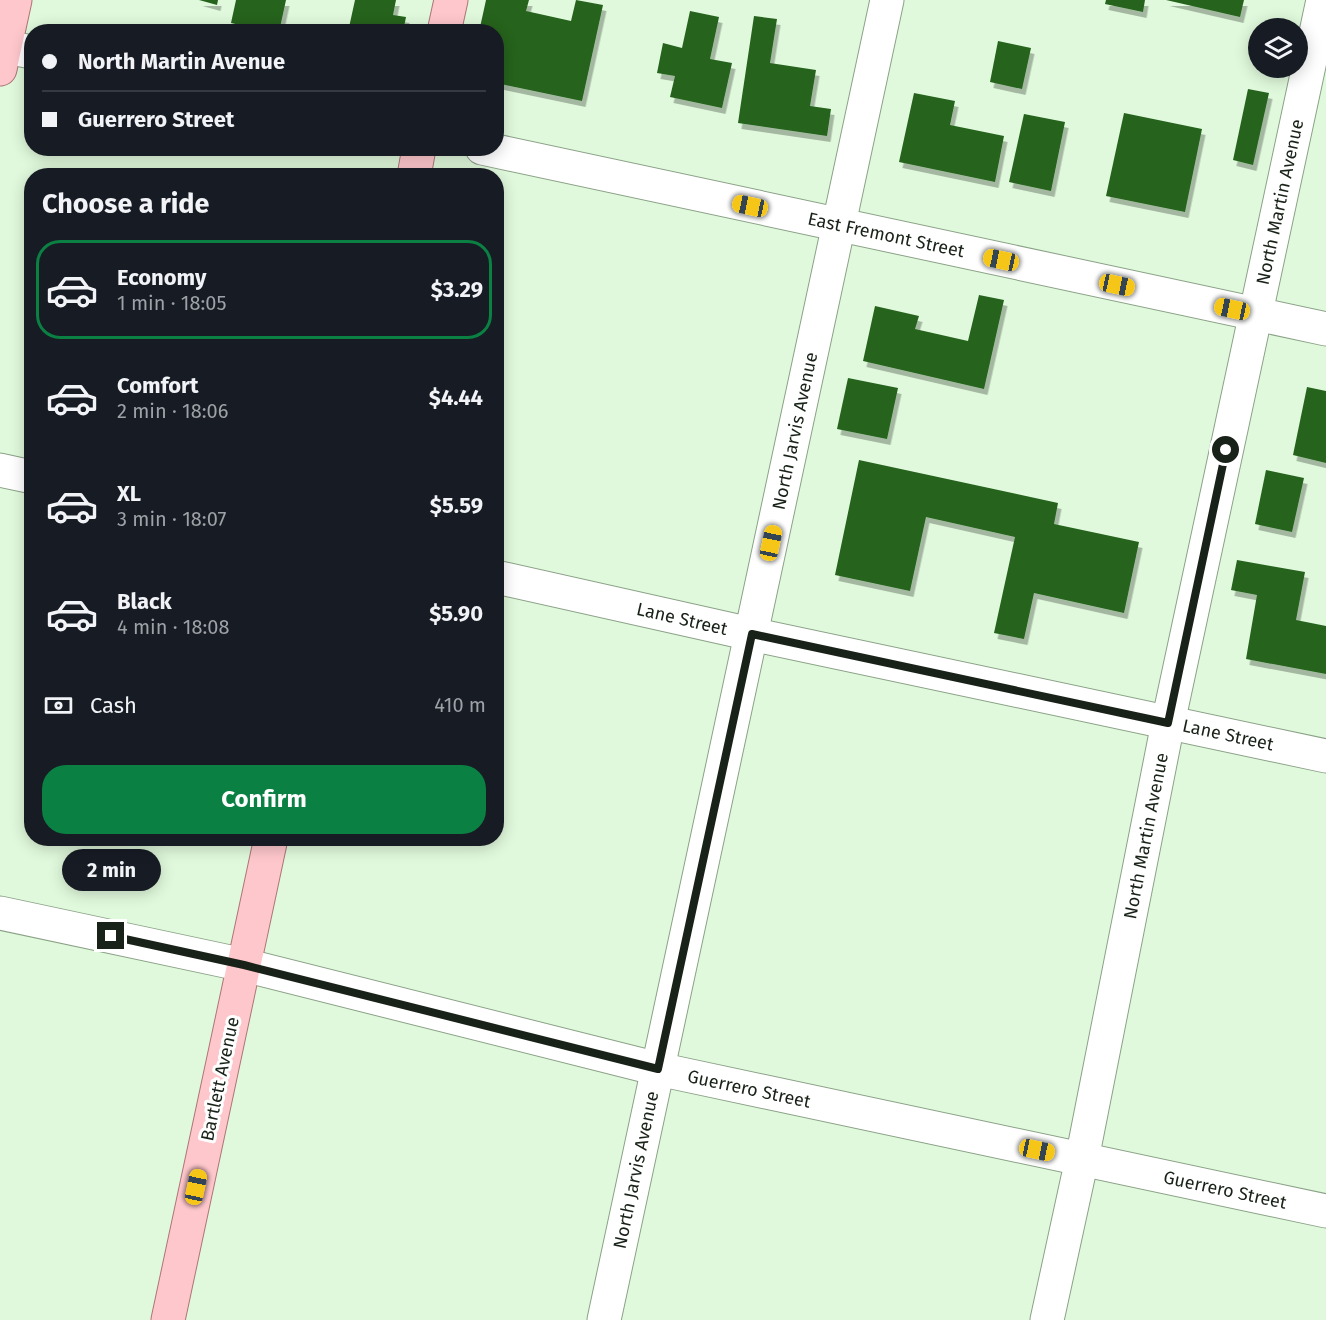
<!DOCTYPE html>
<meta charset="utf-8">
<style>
:root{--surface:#171b24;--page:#242831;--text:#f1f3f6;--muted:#9ea1a6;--line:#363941;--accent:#0b8043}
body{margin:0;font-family:"Fira Sans",sans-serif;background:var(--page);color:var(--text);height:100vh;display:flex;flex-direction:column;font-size:22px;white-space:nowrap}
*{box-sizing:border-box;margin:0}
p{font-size:20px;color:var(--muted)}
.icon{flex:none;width:33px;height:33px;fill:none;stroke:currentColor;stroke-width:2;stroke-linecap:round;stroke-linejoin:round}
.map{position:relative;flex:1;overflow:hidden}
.side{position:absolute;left:24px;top:168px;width:480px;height:678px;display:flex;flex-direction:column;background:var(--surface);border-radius:24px;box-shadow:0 3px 15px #0003}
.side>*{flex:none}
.banner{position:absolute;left:24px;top:24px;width:480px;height:132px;border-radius:24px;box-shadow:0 3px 15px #0003;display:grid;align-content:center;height:132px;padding:0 18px;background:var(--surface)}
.controls{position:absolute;left:1248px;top:18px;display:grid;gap:12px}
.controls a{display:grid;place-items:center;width:60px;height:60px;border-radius:50%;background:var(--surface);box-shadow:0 3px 15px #0003;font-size:30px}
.end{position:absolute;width:27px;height:27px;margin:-14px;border:8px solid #192218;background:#fff;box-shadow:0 0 0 3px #fff}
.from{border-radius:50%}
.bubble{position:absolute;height:42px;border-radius:21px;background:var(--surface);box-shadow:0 3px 15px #0003;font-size:20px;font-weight:700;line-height:42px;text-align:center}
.car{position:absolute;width:18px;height:36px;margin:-18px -9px;border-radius:8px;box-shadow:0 0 4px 2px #0007;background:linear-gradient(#f5c518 24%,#345 0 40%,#f5c518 0 76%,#345 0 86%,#f5c518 0)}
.banner b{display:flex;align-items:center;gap:21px;height:57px;font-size:22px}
.banner b+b{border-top:2px solid var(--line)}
.banner i{width:15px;height:15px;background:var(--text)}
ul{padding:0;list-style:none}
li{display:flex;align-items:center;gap:18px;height:99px;margin:0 12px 9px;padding:0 6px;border:3px solid transparent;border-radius:24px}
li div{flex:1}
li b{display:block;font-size:22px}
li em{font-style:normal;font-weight:700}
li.active{border-color:var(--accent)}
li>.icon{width:54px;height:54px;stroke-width:1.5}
h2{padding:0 18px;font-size:27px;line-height:72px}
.pay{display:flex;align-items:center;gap:15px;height:66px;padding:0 18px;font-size:22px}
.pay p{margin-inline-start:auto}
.primary-button{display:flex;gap:12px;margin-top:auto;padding:12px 18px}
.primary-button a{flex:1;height:69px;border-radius:24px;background:var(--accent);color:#fff;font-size:24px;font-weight:700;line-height:69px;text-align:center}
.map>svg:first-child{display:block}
.building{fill:#26631e;filter:url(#shadow)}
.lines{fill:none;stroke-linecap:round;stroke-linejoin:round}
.minor-casing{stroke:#8ba287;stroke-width:35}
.major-casing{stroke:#ad7577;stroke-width:35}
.minor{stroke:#fff;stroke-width:33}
.major{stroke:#fec7cc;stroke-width:33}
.route{stroke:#192218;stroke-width:8}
.labels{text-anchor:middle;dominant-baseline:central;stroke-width:6;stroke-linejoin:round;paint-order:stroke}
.street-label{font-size:18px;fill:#192218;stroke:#fff}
</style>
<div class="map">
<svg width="1326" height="1320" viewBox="0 0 1326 1320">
<defs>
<filter id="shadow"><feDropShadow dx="3.5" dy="6" stdDeviation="0" flood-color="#0004"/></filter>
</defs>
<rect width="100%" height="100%" fill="#e0f9dc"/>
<g class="building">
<polygon points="199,0 218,0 217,5"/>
<polygon points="236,0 286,0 279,32 271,32 231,23"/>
<polygon points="355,0 396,0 393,15 406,17 403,32 348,32"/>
<polygon points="486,0 529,0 526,11 571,21 576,0 603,5 582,101 496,83 496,32 479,32"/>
<polygon points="1106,0 1145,0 1143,12 1105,4"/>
<polygon points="1166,0 1244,0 1240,17"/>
<polygon points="690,11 719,17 710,59 732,63 722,108 670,97 675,76 657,73 663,43 682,48"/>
<polygon points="754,16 777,19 770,63 816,70 810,106 831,109 827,136 738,123"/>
<polygon points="998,41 1031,48 1022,89 990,82"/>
<polygon points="1248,89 1269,93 1253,165 1233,160"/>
<polygon points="914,93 955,101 950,125 1004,136 995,182 899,162"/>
<polygon points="1124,113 1202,129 1185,212 1106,196"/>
<polygon points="1024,114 1065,122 1051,191 1009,182"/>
<polygon points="979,295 1004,300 984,389 863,361 875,306 919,316 915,329 968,341"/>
<polygon points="848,378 898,388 887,439 837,429"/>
<polygon points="1307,387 1326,391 1326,463 1293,455"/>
<polygon points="859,460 1058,503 1054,524 1139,542 1124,613 1034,593 1024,639 994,633 1015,537 926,517 910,591 835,575"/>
<polygon points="1266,470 1304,478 1292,532 1255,524"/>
<polygon points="1237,560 1305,572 1296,620 1326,626 1326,674 1246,659 1257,595 1231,590"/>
</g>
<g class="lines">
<g class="minor-casing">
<g id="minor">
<polyline points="0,46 32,52"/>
<polyline points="482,148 1326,329"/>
<polyline points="0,470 32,477"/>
<polyline points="496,577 751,634 1326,756"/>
<polyline points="0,913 244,965 658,1069 1326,1211"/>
<polyline points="604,1320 887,0"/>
<polyline points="1047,1320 1082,1159 1168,723 1323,0"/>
</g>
</g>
<g class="major-casing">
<g id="major">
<polyline points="444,32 451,0"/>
<polyline points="0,69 15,0"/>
<polyline points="414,176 419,148"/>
<polyline points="168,1320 271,838"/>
</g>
</g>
<use href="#minor" class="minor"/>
<use href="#major" class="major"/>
</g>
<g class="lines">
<polyline class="route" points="111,936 244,965 658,1069 752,634 1168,723 1226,450"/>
</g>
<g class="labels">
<g class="street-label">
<text transform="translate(1280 202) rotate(-78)">North Martin Avenue</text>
<text transform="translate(886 235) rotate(12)">East Fremont Street</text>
<text transform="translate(795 431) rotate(-78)">North Jarvis Avenue</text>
<text transform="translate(682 619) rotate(13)">Lane Street</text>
<text transform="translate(1228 735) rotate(12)">Lane Street</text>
<text transform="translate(1146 836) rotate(-79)">North Martin Avenue</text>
<text transform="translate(220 1079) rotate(-78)">Bartlett Avenue</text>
<text transform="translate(749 1089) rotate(12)">Guerrero Street</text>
<text transform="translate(636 1170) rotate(-78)">North Jarvis Avenue</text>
<text transform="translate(1225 1190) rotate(12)">Guerrero Street</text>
</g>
</g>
</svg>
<div class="controls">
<a><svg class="icon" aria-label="layers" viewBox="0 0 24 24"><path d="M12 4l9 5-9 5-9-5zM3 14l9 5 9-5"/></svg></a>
</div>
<i class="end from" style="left:1226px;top:450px"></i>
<i class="end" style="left:111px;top:936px"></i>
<div class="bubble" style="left:62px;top:849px;width:99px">2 min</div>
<i class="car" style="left:750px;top:206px;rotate:282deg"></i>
<i class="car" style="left:1001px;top:260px;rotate:282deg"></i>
<i class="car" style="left:1117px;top:285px;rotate:102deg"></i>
<i class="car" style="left:1232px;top:309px;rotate:282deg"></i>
<i class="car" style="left:771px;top:543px;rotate:12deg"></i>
<i class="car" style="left:1037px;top:1150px;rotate:102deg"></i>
<i class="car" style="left:196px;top:1187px;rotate:12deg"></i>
<div class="banner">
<b><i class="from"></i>North Martin Avenue</b>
<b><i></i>Guerrero Street</b>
</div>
<section class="side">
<h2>Choose a ride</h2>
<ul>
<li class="active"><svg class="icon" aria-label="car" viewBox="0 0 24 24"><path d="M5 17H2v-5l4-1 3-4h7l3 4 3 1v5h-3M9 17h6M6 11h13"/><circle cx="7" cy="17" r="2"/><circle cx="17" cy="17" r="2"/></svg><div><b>Economy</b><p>1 min · 18:05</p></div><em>$3.29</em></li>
<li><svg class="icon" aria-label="car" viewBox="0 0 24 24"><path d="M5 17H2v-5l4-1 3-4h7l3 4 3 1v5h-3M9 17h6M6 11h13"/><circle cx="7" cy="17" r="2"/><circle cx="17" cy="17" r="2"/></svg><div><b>Comfort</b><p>2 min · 18:06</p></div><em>$4.44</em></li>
<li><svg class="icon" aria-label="car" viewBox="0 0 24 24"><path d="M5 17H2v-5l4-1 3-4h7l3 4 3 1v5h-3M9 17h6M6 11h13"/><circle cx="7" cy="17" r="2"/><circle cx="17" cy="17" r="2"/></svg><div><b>XL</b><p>3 min · 18:07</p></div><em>$5.59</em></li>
<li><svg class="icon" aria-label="car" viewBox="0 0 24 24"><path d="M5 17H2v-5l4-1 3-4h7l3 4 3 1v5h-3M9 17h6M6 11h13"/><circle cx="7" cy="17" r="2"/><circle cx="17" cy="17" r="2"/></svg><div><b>Black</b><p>4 min · 18:08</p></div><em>$5.90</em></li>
</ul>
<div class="pay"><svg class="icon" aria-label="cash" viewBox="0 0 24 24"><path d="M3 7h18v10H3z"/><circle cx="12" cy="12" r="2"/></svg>Cash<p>410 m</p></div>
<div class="primary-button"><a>Confirm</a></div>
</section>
</div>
